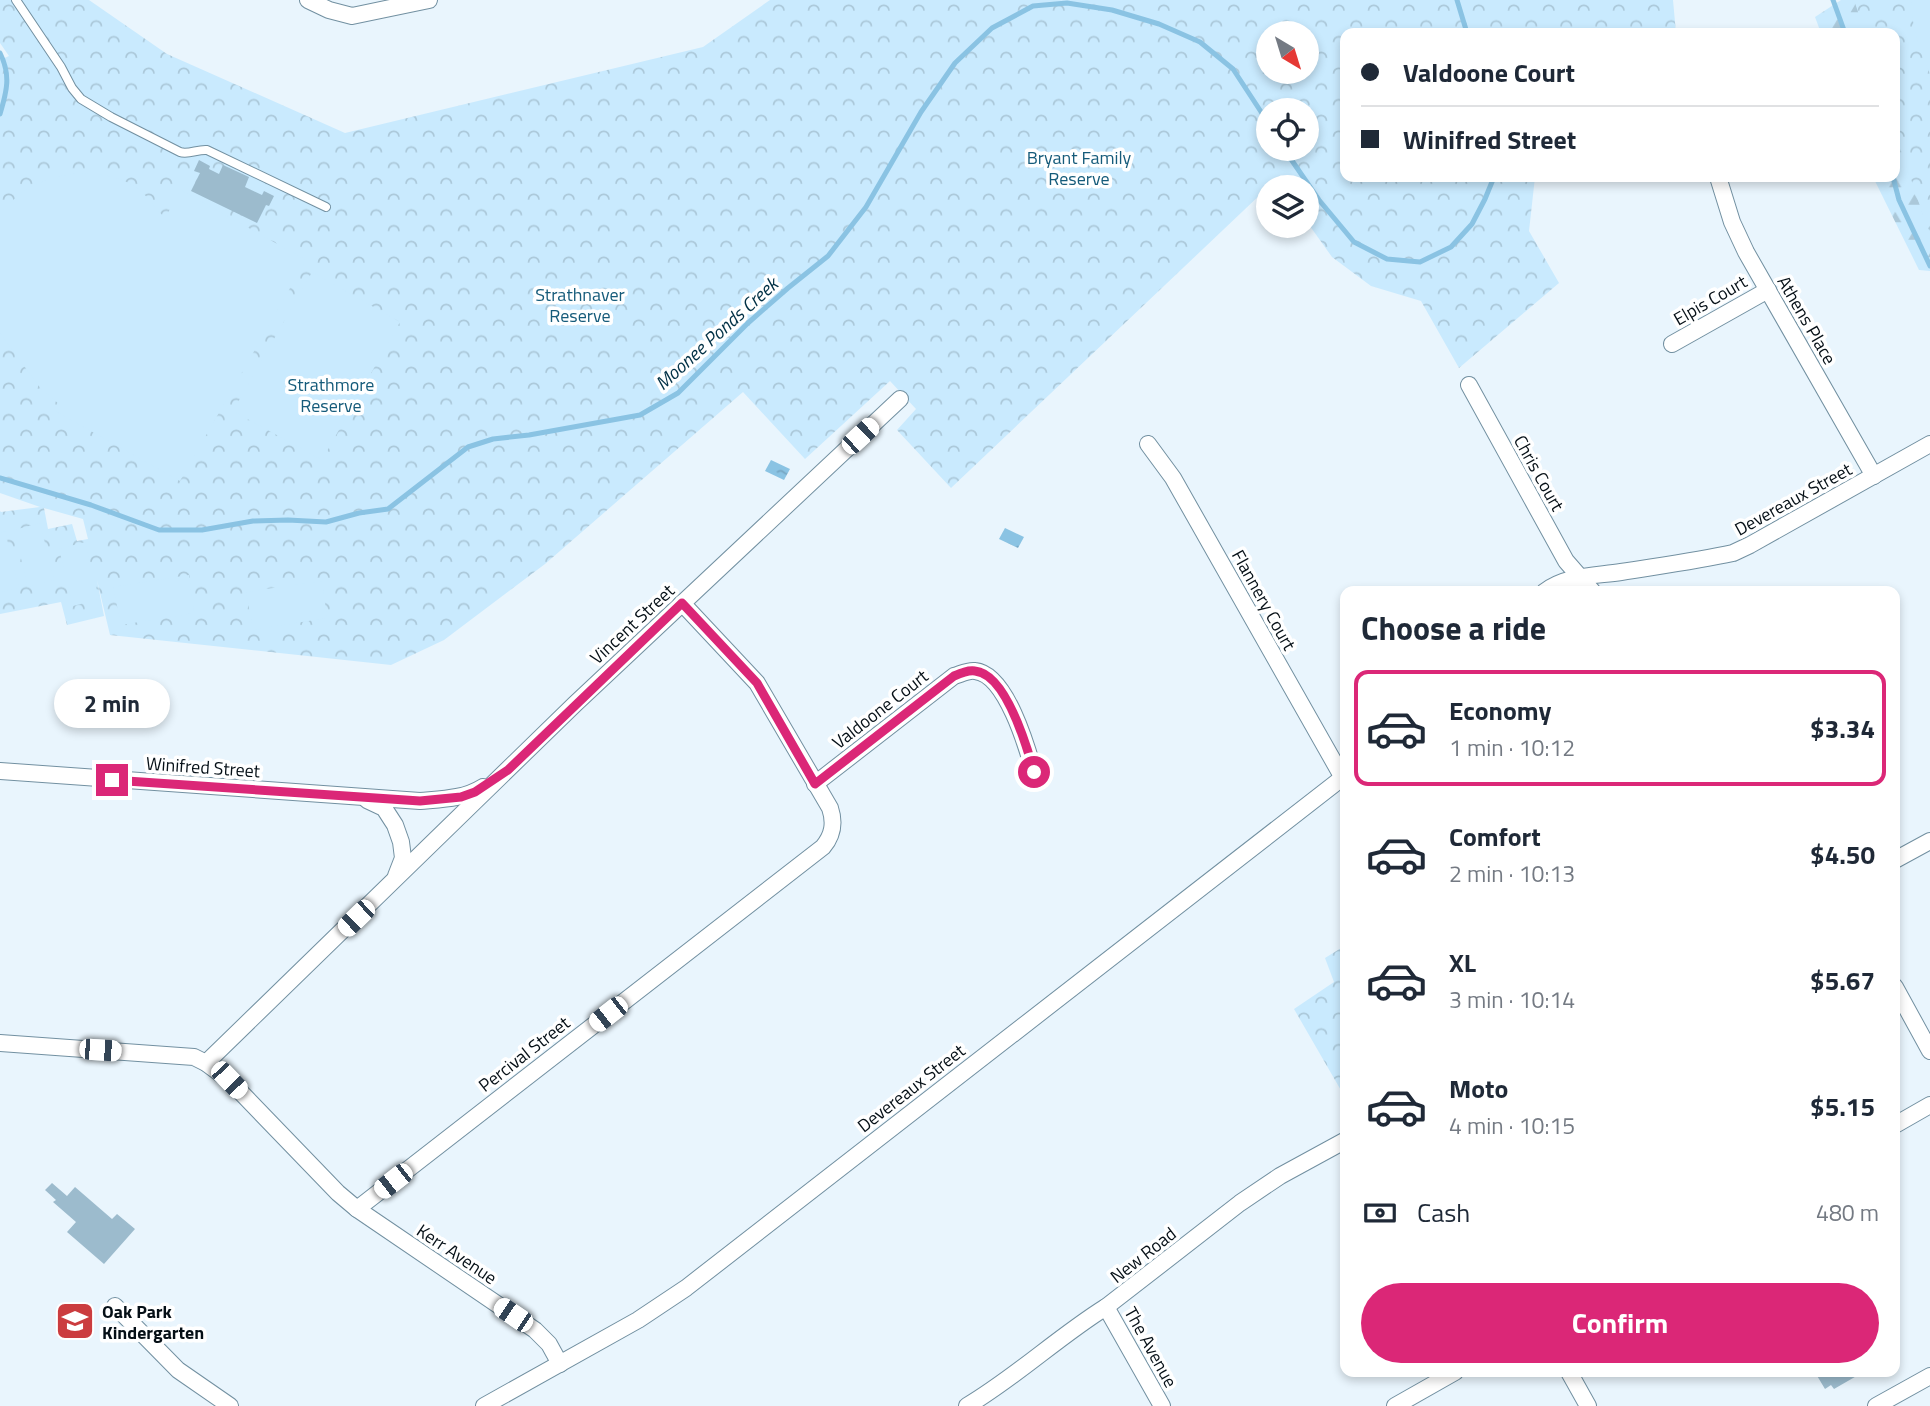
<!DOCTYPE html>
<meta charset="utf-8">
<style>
:root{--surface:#fff;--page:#f2f2f3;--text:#1f2937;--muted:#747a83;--line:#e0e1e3;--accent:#db2777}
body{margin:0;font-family:"Titillium Web",sans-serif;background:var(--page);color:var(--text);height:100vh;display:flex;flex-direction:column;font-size:26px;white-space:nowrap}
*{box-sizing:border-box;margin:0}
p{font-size:23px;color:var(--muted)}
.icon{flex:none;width:38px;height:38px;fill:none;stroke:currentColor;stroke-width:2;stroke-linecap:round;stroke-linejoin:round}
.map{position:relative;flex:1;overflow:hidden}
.panel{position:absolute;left:1340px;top:586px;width:560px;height:791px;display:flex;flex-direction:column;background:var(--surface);border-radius:14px;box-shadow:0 4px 10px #0003}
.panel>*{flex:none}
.guide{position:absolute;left:1340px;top:28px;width:560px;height:154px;border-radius:14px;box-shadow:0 4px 10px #0003;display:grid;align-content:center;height:154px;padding:0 21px;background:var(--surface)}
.needle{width:46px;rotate:142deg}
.fabs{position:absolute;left:1256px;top:21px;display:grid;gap:14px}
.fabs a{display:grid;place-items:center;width:63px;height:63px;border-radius:50%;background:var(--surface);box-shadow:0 4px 10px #0003;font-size:35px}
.end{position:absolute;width:32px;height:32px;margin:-16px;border:9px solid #db2777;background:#fff;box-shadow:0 0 0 4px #fff}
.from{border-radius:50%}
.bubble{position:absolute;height:49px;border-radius:24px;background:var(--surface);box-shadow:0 4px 10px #0003;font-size:23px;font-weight:700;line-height:49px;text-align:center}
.car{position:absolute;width:21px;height:42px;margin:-21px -10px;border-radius:9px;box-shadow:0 0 5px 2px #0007;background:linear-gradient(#fff 24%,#345 0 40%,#fff 0 76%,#345 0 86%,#fff 0)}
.guide b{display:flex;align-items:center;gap:24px;height:66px;font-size:26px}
.guide b+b{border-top:2px solid var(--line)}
.guide i{width:18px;height:18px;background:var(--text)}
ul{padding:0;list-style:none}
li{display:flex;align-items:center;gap:21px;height:116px;margin:0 14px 10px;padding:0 7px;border:4px solid transparent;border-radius:14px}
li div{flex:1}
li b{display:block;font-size:26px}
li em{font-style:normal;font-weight:700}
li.selected{border-color:var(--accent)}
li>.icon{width:63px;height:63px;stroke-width:1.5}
h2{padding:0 21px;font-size:32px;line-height:84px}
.pay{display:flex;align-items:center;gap:18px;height:77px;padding:0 21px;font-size:26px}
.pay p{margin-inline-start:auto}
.action{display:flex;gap:14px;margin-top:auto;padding:14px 21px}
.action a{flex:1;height:80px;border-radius:42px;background:var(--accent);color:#fff;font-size:28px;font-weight:700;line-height:80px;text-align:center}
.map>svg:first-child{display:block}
.forest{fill:url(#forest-firs)}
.park{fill:url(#park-crowns);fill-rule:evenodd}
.garden{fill:#c9eafe}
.water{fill:url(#water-ripples)}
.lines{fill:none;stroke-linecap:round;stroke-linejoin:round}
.stream{stroke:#8ac3e3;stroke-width:5}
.building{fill:#9cbbcd}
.lane-casing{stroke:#7290a1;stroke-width:10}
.street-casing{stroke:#7290a1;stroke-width:18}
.lane{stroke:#fff;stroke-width:8}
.street{stroke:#fff;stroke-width:16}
.route{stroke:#db2777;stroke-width:9}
.labels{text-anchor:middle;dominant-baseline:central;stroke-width:7;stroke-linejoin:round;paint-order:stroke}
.park-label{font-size:18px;fill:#155b7a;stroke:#fff}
.street-label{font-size:18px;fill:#050f16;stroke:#fff}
.poi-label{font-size:18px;font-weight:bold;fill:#050f16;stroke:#fff;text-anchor:start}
.water-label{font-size:19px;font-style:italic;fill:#003045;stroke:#fff}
</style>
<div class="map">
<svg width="1930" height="1406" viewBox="0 0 1930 1406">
<defs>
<pattern id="forest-firs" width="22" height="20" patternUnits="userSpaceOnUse" patternTransform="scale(1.75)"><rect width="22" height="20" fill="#c9eafe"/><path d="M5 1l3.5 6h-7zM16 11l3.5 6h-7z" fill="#abc8d9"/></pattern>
<pattern id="park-crowns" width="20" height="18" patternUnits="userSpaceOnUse" patternTransform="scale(1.75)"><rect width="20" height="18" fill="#c9eafe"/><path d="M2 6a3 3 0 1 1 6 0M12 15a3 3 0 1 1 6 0" fill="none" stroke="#abc8d9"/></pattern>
<pattern id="water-ripples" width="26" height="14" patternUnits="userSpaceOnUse" patternTransform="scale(1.75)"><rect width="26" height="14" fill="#8ac3e3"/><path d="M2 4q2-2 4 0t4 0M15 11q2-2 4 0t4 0" fill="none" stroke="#76a6c2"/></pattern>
</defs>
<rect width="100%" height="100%" fill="#e9f5fd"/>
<g class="forest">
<polygon points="1841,0 1864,0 1882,33 1821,33 1815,17"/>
<polygon points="1895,59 1930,125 1930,271 1919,270 1873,177 1895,177"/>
</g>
<g class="park">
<path d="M0 0H89L167 54 345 133 703 47 770 0H1673L1676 33H1543L1534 31V33H1346V177H1535L1529 231 1559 283 1459 368 1421 301 1371 286 1332 257 1307 222V187H1287L1281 175 951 488 897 430 916 409 890 381 805 459 743 392 545 564 444 640 391 665 110 635 97 580 104 616 67 625 61 602 0 614V511L1 512 40 507 0 493V60L9 56 0 43ZM1269 33H1307V72H1269ZM1269 110H1307V149H1269ZM44 508 83 519 88 539 77 541 72 524 48 529Z"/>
<polygon points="1854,0 1930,0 1930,231 1927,227 1895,131 1895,33 1865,33"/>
<polygon points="1346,945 1346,1099 1294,1009 1334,982 1325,958"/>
</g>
<g class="garden">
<path d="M1911 0H1930V74C1920 52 1911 24 1911 0Z"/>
<path d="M83 173C103 174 127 178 142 192 150 200 157 210 165 218L181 190 306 260 180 481 55 411 59 404 41 389 0 333V215C20 187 50 175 83 173Z"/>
<polygon points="312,272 400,322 322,460 233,411"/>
<polygon points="40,523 54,580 28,587 14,530"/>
<polygon points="5,531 19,588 0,592 0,533"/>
<polygon points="85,542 99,599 73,606 59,549"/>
<polygon points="189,575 194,613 121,625 113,587"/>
<polygon points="322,581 327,618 253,630 246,592"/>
</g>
<g class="water">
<polygon points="771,460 790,469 784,480 765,471"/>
<polygon points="1005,528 1024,537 1018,548 999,539"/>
</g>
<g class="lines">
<g class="stream">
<polyline points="1457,0 1467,33"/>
<polyline points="1833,0 1845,33"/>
<path d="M0 53C11 75 7 91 0 114"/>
<polyline points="1284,149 1319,200 1354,242 1387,259 1420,262 1451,247 1472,224 1485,199 1494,177"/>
<polyline points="1893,177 1899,200 1930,266"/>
<polyline points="0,478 91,505 159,530 202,530 253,521 288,520 326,522 359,513 388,509 468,447 493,439 529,435 640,415 678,393 748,323 788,288 828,256 866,207 921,112 955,63 992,28 1033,6 1067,3 1112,10 1159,24 1200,42 1233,69 1269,124"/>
</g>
</g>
<g class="building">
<polygon points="199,160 210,166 209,169 219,174 223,165 249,177 245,187 262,195 264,191 274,196 269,206 266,205 257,223 191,191 200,173 194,171"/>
<polygon points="52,1183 67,1196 75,1187 112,1219 117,1214 135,1229 104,1264 67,1232 76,1222 53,1202 56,1200 45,1190"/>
<polygon points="1820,1372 1859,1372 1860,1374 1834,1389 1831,1385 1825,1389 1816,1374"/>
</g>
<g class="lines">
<g class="lane-casing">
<path id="lane" d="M16 0 61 67 72 88 81 99 111 117 180 152C188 155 198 149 207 150L326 207"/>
</g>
<g class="street-casing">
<g id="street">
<polyline points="308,0 329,10 352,16 429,0"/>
<polyline points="1718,177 1732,222 1746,252 1874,476"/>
<polyline points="1672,344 1768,290"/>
<polyline points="1469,385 1566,561 1593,592"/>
<polyline points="1148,444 1173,478 1343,778"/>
<path d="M1544 592C1566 575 1595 576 1621 572 1658 566 1696 561 1733 553L1750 545 1930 444"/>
<path d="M0 771 420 801C442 799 464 799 483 787"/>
<path d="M815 784 954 676C961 674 968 670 975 671 1006 674 1027 747 1034 772"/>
<polyline points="367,800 384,808 395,825 401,842 403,858 396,876"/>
<polyline points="1895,860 1930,841"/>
<polyline points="1895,987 1930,1051"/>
<polyline points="0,1043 180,1056 194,1057 206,1063 229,1080 338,1193 357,1209 535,1330 549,1344 560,1364"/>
<polyline points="206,1063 575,704 900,399"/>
<polyline points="1895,1125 1930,1105"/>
<path d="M357 1209 823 847C833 835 835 823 830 808L757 683 682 603"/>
<polyline points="115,1306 178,1370 230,1406"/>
<polyline points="1106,1307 1162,1406"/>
<polyline points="1569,1372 1588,1406"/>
<polyline points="484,1406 638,1320 686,1288 1346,775"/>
<path d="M967 1406C1016 1377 1058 1337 1106 1307L1240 1203 1280 1176 1346 1140"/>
<polyline points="1395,1406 1455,1372"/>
<polyline points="1876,1406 1930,1376"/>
</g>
</g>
<use href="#lane" class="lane"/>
<use href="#street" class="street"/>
</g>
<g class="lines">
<path class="route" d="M112 780 420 801 461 797 475 792 508 770 682 603 757 683 815 784 954 676C961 673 968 670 975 671 1006 674 1027 747 1034 772"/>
</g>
<defs>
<g id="school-square" transform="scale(2.0125)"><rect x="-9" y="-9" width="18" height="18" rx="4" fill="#cb3c3f" stroke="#fff"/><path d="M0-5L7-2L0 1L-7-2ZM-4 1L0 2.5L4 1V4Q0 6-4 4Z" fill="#fff"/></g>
</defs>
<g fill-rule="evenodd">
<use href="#school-square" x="75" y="1321"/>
</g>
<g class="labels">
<g class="park-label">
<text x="1079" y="157">Bryant Family<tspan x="1079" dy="21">Reserve</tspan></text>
<text x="580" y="294">Strathnaver<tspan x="580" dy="21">Reserve</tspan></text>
<text x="331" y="384">Strathmore<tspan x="331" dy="21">Reserve</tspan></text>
</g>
<g class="street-label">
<text transform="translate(1710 300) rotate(-30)">Elpis Court</text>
<text transform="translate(1807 320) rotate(60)">Athens Place</text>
<text transform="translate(1539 473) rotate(61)">Chris Court</text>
<text transform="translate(1793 499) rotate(-29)">Devereaux Street</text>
<text transform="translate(1264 600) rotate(61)">Flannery Court</text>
<text transform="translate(632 624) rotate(-43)">Vincent Street</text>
<text transform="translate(880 709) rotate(-38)">Valdoone Court</text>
<text transform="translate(203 767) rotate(4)">Winifred Street</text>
<text transform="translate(524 1054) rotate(-38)">Percival Street</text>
<text transform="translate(911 1088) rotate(-38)">Devereaux Street</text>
<text transform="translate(457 1254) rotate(34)">Kerr Avenue</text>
<text transform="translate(1143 1255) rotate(-38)">New Road</text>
<text transform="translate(1151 1347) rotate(61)">The Avenue</text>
</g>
<g class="poi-label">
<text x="102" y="1311">Oak Park<tspan x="102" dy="21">Kindergarten</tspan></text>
</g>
<g class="water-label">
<text transform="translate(716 333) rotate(-42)">Moonee Ponds Creek</text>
</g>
</g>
</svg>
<div class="fabs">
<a><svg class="needle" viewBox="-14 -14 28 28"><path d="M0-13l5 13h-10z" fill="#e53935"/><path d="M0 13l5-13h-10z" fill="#747a83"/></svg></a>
<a><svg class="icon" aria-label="locate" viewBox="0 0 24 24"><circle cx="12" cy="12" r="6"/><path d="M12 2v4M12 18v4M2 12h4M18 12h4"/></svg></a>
<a><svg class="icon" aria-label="layers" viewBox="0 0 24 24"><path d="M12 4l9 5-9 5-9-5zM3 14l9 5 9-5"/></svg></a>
</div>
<i class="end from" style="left:1034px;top:772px"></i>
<i class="end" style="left:112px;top:780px"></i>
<div class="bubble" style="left:54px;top:679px;width:116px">2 min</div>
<i class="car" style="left:860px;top:436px;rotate:47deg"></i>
<i class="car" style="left:356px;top:918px;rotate:226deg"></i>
<i class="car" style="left:608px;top:1014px;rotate:232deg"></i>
<i class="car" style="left:100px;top:1050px;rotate:94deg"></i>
<i class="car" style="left:229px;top:1080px;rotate:136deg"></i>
<i class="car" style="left:393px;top:1181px;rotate:232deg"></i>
<i class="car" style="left:513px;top:1315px;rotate:304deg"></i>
<div class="guide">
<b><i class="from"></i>Valdoone Court</b>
<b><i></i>Winifred Street</b>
</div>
<section class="panel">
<h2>Choose a ride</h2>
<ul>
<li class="selected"><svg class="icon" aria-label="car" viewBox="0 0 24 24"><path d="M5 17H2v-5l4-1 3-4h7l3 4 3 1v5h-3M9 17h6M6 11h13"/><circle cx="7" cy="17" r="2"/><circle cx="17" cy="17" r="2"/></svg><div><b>Economy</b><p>1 min · 10:12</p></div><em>$3.34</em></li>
<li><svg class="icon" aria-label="car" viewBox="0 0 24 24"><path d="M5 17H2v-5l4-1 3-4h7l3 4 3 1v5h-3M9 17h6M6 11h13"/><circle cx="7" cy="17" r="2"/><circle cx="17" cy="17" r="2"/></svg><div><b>Comfort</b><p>2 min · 10:13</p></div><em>$4.50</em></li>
<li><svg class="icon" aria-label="car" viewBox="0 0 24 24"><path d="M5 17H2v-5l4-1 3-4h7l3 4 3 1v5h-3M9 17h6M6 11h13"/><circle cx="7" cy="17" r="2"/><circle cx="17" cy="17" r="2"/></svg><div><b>XL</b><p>3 min · 10:14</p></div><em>$5.67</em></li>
<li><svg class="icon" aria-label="car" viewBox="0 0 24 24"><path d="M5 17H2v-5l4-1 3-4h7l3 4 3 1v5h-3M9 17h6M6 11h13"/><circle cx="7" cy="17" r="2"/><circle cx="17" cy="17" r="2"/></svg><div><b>Moto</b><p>4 min · 10:15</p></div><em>$5.15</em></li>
</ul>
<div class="pay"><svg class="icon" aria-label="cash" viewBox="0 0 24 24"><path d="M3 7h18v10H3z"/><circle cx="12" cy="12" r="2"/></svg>Cash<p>480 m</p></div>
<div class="action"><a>Confirm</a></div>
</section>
</div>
